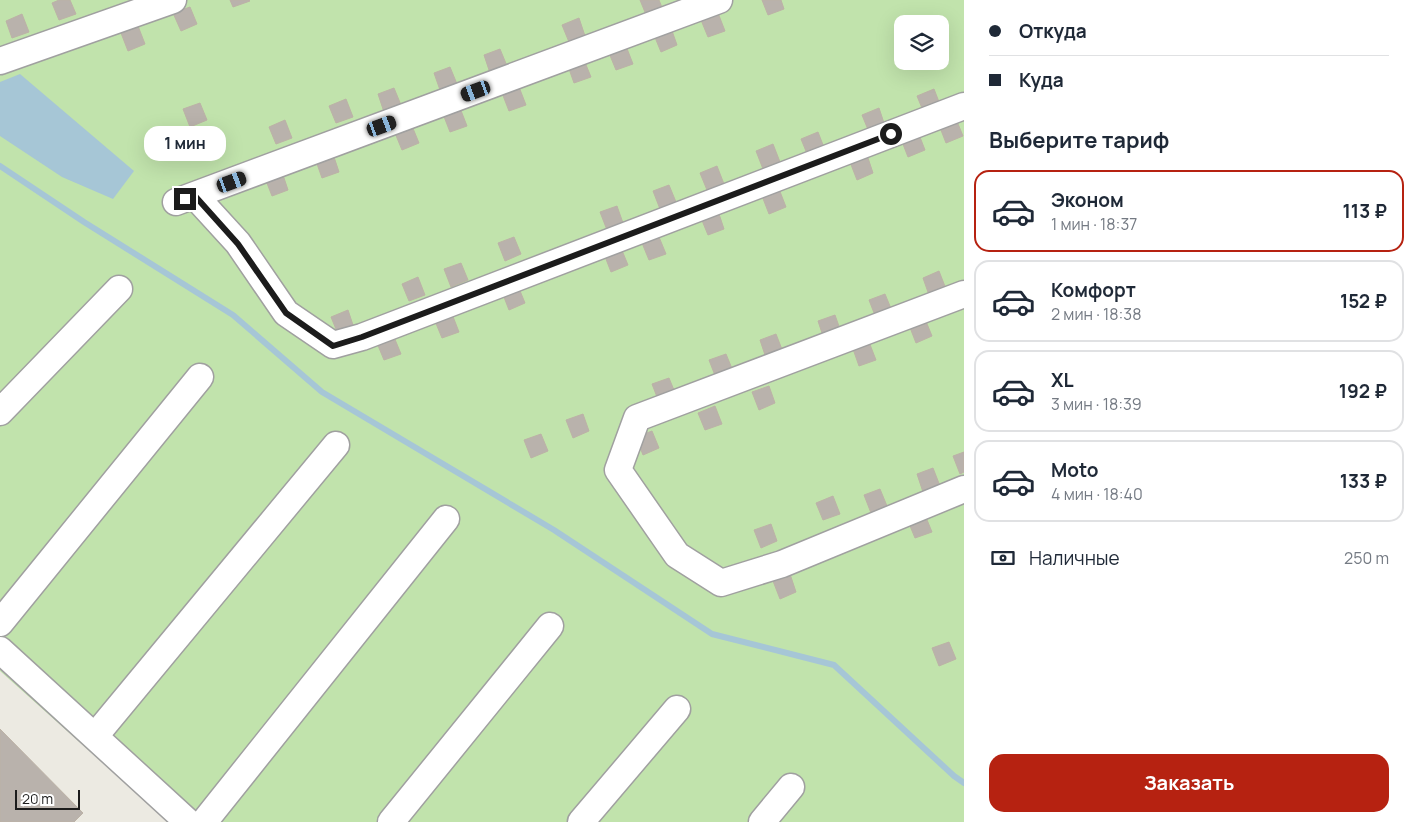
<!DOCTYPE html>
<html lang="ru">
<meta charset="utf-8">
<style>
:root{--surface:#fff;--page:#f2f2f3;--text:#1f2937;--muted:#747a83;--line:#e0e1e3;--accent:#b62211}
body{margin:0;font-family:Manrope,sans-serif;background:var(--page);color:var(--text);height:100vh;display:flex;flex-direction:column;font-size:19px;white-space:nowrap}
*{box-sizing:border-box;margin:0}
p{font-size:16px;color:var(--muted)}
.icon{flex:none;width:28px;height:28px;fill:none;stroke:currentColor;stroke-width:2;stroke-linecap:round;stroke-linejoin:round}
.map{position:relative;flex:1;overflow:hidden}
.sheet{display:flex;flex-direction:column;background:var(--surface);width:450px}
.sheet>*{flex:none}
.top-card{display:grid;align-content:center;height:110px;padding:0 25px;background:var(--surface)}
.controls{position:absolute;left:894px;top:15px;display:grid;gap:10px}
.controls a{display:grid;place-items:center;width:55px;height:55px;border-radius:10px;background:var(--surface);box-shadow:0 5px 20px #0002;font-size:25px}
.scale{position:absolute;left:15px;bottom:12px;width:65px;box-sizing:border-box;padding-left:5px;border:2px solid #1c1c1c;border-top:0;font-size:14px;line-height:18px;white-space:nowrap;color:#1c1c1c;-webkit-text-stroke:4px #fff;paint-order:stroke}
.end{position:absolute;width:22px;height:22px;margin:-11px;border:6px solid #1c1c1c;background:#fff;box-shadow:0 0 0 2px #fff}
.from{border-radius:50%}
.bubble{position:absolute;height:35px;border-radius:15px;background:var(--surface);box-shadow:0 5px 20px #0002;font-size:16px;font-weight:700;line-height:35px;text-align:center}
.car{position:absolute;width:15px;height:30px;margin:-15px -8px;border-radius:6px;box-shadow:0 0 4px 1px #0007;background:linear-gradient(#222 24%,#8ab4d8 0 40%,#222 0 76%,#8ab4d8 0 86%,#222 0)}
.top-card b{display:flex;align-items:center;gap:18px;height:48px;font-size:19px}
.top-card b+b{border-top:1px solid var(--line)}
.top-card i{width:12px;height:12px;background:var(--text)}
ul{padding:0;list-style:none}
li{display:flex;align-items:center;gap:15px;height:82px;margin:0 10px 8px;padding:0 15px;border:2px solid var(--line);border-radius:15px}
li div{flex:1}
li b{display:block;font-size:19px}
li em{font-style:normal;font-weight:700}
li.on{border-color:var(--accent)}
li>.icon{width:45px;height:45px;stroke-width:1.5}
h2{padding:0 25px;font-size:22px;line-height:60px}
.pay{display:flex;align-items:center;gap:12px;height:55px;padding:0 25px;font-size:19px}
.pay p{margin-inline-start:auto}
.primary-button{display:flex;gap:10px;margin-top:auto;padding:10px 25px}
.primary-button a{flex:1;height:58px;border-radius:15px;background:var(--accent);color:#fff;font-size:20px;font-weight:700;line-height:58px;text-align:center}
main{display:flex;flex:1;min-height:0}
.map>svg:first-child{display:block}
.grass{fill:#c1e3ac;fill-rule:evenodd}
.water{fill:#a6c6d6}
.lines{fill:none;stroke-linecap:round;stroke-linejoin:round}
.stream{stroke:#a6c6d6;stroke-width:6}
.building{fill:#b9b2ac;stroke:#bcb2a6}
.minor-casing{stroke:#a0a0a0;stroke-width:29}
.minor{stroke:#fff;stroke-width:26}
.route{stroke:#1c1c1c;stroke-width:6}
</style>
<main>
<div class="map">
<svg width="964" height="822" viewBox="0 0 964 822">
<rect width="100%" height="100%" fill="#eceae2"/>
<path class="grass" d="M0 0H964V822H169L0 671ZM902 24H940V61H902Z"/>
<polygon class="water" points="20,74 134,171 113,199 62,177 0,136 0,82"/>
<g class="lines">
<polyline class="stream" points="0,166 84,222 233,315 322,392 554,530 712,634 834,665 954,776 964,783"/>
</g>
<g class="building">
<polygon points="59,0 70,0 76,14 59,20 52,3"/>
<polygon points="230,0 249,0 250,1 233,7"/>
<polygon points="640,0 659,0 663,10 647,17"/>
<polygon points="762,0 781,0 784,9 768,15"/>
<polygon points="190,7 197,24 181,31 173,13"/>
<polygon points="718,13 725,31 708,37 701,20"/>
<polygon points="22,14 29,32 12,38 6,21"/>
<polygon points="579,18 585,36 569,42 562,25"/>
<polygon points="138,26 145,44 128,51 121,33"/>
<polygon points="671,28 677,45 661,52 654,35"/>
<polygon points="626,46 633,64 616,70 609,53"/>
<polygon points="500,49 507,66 490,73 484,55"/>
<polygon points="584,60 591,77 574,83 568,66"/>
<polygon points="450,67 457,84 440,90 434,73"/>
<polygon points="519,87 526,105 509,111 502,93"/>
<polygon points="394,88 401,105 384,112 378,94"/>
<polygon points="934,89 941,107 924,113 917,96"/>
<polygon points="346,99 353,117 336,123 329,106"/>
<polygon points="200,103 207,120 190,127 183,109"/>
<polygon points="460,108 467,126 450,132 443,114"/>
<polygon points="879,108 885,126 869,132 862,115"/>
<polygon points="956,119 963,136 946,143 939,125"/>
<polygon points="285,120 292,138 276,144 269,127"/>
<polygon points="412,126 419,143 402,150 395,133"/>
<polygon points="818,132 825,150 808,156 801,139"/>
<polygon points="918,132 925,150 908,157 901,139"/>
<polygon points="773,144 780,162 763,169 756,151"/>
<polygon points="333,154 339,172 322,178 316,161"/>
<polygon points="867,155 873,173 857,180 850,162"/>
<polygon points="717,166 724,184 707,190 700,173"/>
<polygon points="282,172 288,190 272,196 265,178"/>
<polygon points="669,185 676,202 660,209 653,191"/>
<polygon points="779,189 786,207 769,214 762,196"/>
<polygon points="617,206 623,223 607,230 600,212"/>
<polygon points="718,211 724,229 708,235 701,218"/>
<polygon points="514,237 521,254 505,261 498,243"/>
<polygon points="659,237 666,254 649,260 642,243"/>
<polygon points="621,248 628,265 611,272 604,254"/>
<polygon points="461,263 468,280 451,287 444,269"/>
<polygon points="939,271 946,289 929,295 923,278"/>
<polygon points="418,277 425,295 409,301 402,284"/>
<polygon points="518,286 525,303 509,310 502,292"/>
<polygon points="885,294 892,311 876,318 869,300"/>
<polygon points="348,310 354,328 338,334 331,317"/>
<polygon points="452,314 459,332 442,338 435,321"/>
<polygon points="835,315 841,332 824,339 818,321"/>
<polygon points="925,319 932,336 916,343 909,325"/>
<polygon points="776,334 783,352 766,358 760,340"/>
<polygon points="394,337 401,354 384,360 377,343"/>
<polygon points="869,342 876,360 859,366 853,349"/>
<polygon points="726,354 733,371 716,378 709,360"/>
<polygon points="669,378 676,395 659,402 652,384"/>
<polygon points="769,386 775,403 759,410 752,392"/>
<polygon points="715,406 722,424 705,430 698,413"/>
<polygon points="583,414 589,431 573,438 566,420"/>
<polygon points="652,431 659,448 643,455 636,437"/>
<polygon points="541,434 548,451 531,458 524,440"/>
<polygon points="964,452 964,472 960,474 953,456"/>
<polygon points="933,468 940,486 923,492 917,474"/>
<polygon points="880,489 887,506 871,513 864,495"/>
<polygon points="833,496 840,514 823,520 816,503"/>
<polygon points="925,515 932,532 915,538 908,521"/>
<polygon points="771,524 777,541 761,548 754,530"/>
<polygon points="790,574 796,592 780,599 773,581"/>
<polygon points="949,642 956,659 939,666 932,648"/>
<polygon points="0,729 83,813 74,822 0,822"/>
</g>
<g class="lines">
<g class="minor-casing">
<g id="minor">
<polyline points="0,61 173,0"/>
<polyline points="195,196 238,243 286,313 333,345 362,337 964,106"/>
<polyline points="176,202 719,0"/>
<polyline points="964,294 637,418 618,470 677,555 721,583 782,564 964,489"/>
<polyline points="0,412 119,289"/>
<polyline points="0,623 200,377"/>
<polyline points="0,650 188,822"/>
<polyline points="95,736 336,445"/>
<polyline points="204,822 446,519"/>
<polyline points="391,822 550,626"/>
<polyline points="581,822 677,709"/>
<polyline points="762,822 791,787"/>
</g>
</g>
<use href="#minor" class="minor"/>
</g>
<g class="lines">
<polyline class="route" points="185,199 195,196 238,244 286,313 333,346 362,337 891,134"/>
</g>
</svg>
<div class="controls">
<a><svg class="icon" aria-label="layers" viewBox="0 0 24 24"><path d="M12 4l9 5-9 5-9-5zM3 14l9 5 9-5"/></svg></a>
</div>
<div class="scale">20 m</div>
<i class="end from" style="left:891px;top:134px"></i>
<i class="end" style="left:185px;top:199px"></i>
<div class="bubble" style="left:144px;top:126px;width:82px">1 мин</div>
<i class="car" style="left:476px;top:91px;rotate:250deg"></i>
<i class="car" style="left:382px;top:126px;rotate:70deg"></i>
<i class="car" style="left:232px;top:182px;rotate:70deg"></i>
</div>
<section class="sheet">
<div class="top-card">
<b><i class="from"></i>Откуда</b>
<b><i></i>Куда</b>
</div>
<h2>Выберите тариф</h2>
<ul>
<li class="on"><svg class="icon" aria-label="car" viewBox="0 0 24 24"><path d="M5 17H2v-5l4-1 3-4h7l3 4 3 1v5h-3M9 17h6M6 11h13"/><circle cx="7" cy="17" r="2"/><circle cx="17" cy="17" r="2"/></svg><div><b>Эконом</b><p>1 мин · 18:37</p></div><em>113 ₽</em></li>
<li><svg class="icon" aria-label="car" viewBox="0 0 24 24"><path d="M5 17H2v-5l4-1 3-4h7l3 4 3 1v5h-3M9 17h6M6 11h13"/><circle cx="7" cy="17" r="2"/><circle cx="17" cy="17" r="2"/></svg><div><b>Комфорт</b><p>2 мин · 18:38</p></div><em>152 ₽</em></li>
<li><svg class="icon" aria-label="car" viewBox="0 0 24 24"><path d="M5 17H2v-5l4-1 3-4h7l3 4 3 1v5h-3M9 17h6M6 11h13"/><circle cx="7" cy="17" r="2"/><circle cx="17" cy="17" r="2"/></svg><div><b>XL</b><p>3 мин · 18:39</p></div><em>192 ₽</em></li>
<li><svg class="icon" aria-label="car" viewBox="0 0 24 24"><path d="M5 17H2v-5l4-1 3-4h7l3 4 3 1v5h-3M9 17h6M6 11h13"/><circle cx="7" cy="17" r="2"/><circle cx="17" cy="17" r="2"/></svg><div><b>Moto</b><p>4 мин · 18:40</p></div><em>133 ₽</em></li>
</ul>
<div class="pay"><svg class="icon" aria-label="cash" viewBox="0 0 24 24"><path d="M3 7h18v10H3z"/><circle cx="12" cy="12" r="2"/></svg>Наличные<p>250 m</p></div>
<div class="primary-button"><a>Заказать</a></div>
</section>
</main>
